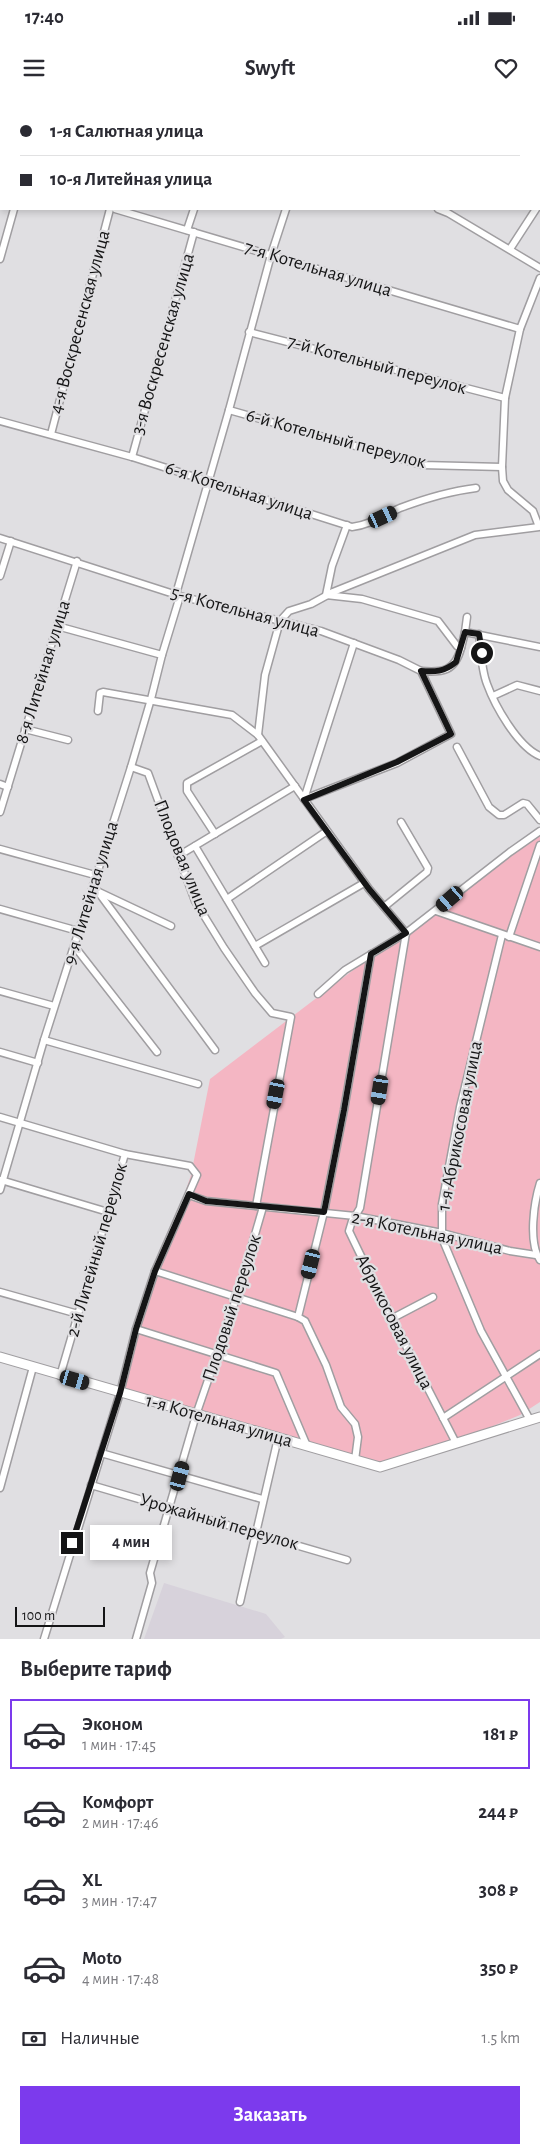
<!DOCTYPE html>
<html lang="ru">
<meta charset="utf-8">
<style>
:root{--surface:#fff;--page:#f2f2f3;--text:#2b2b33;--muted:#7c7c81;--line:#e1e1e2;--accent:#7c3aed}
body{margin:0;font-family:"Alegreya Sans",sans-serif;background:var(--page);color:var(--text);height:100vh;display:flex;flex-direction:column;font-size:19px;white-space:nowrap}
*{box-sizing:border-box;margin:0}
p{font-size:16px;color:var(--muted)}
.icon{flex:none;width:28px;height:28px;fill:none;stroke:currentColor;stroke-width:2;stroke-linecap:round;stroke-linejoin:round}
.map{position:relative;height:1539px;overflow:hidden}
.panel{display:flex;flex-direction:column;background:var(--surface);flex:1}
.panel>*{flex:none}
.banner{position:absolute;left:0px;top:0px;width:540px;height:110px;box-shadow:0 2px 8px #0003;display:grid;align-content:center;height:110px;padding:0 20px;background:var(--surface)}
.scale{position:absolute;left:15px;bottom:12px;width:90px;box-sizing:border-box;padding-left:5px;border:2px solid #151516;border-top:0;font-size:14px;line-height:18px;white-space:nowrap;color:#151516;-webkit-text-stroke:4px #e0dfe2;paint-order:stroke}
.end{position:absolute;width:22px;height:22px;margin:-11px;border:6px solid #151516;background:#fff;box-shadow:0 0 0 2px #fff}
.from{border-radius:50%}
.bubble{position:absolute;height:35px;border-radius:0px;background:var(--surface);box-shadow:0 2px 8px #0003;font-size:16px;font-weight:600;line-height:35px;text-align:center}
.car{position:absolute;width:15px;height:30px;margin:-15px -8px;border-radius:6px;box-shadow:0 0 4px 1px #0007;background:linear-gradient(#222 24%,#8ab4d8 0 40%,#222 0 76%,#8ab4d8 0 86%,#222 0)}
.banner b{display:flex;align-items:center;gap:18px;height:48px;font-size:19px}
.banner b+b{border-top:1px solid var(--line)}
.banner i{width:12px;height:12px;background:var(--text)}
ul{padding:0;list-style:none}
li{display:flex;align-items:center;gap:15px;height:70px;margin:0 10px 8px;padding:0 10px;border:2px solid transparent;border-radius:0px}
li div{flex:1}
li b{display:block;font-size:19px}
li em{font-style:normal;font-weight:600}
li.selected{border-color:var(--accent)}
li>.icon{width:45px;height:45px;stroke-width:1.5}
h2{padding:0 20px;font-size:22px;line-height:60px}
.pay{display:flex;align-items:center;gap:12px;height:55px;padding:0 20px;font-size:19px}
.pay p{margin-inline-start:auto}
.button{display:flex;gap:10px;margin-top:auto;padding:10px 20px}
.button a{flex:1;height:58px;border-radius:0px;background:var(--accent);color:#fff;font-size:20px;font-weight:600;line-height:58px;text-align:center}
.status{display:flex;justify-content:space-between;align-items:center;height:35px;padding:0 25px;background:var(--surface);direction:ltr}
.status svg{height:14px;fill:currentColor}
header{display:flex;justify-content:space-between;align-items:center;height:65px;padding:0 20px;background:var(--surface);font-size:22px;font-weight:600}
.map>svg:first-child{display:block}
.built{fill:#d7d2db}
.green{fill:#f4b6c3}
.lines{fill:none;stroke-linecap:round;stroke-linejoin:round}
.street-casing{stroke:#a09ea1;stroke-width:9}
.secondary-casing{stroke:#a09ea1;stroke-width:11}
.street{stroke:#fff;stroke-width:6}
.secondary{stroke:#fff;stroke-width:9}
.route{stroke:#151516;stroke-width:6}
.labels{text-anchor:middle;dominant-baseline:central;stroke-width:4.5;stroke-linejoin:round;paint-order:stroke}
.street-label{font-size:19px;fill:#151516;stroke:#e0dfe2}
</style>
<div class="status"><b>17:40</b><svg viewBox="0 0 49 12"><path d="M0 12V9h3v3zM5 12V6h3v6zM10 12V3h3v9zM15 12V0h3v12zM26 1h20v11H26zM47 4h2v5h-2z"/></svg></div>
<header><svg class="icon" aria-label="menu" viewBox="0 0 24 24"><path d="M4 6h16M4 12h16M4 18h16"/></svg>Swyft<svg class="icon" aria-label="heart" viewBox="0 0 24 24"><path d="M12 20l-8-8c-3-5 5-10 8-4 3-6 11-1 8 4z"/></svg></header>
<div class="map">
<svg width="540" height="1539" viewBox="0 0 540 1539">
<rect width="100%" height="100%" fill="#e0dfe2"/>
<polygon class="built" points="164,1483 266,1514 285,1537 281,1539 144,1539"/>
<polygon class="green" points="540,728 540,1302 520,1315 459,1340 380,1363 119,1289 191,1075 210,979"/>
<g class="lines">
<g class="street-casing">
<g id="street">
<polyline points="474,0 476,1"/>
<polyline points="60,1 61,0"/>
<polyline points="140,1 141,0"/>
<polyline points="211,1 211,0"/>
<polyline points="229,1 230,0"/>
<polyline points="318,1 319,0"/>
<polyline points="421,1 421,0"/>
<polyline points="507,1 508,0"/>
<polyline points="0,32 1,31"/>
<polyline points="539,51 540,52"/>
<polyline points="0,75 1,75"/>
<polyline points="115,109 520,229"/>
<polyline points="438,109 448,113 540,168"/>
<polyline points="187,130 194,109"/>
<polyline points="510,149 536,109"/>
<polyline points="0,159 14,109"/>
<polyline points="249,232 505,298"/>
<polyline points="229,310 422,365 502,367"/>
<path d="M0 321 132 357 352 427C370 425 384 415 400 408 424 399 451 391 476 388"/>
<polyline points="51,334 110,109"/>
<polyline points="132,357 194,132"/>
<path d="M347 425 332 466 326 495 362 499 438 521 457 546 461 548C455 571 443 573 421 571"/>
<polyline points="0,438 180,496 321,531 399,560 421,571 451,634 397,663 304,699"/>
<polyline points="0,476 11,441"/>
<polyline points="176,494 229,310 271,155 286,109"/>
<polyline points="57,526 162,555"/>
<polyline points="465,532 467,517"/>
<path d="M479 534C481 550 481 569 487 584 495 606 518 647 540 656"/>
<polyline points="461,548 465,532 540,547"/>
<polyline points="493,596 517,585 540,591"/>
<polyline points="98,611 100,593 103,592 232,615 258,635 369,789 406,833"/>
<polyline points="25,629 68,640"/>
<polyline points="258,635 265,575 280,521 289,511 311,504 333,492 475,435 539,427 533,411 508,390 503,381 502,367 505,298 520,229 540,178"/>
<polyline points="457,647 489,707 499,715 504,715 523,703 527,704 540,720"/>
<polyline points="131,667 148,673 195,801 224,848 255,893 272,913 291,917 256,1106"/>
<polyline points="0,684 8,687"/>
<polyline points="304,699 354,543"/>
<polyline points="0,712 77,461"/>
<polyline points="215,734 187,691 187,683 262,641"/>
<polyline points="195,746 265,863"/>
<polyline points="0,749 95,775"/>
<polyline points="178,756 295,686"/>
<polyline points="93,785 215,950"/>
<polyline points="99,792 171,826"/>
<polyline points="227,799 327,731"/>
<polyline points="384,807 427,772 428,768 401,722"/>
<polyline points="0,809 78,831"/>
<polyline points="436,811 540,847"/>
<path d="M406 833 360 1108 352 1121 349 1131C383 1203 420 1273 456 1343"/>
<polyline points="502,835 460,1007 442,1104 442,1138 481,1231 530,1320"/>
<polyline points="509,837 540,745"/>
<polyline points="255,846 364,783"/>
<polyline points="75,847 157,952"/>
<polyline points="0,891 54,906"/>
<polyline points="318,894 345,870 406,833 510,752 540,731"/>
<polyline points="44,940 198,984"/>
<polyline points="0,952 38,963"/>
<polyline points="0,1017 125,1054 190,1066 197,1075 155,1171 136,1229 120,1293 44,1539"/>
<polyline points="1,1080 108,1112"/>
<path d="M540 1083C534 1102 528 1142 540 1160"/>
<polyline points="0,1090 44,940 131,667 151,599 162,555 180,496"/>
<polyline points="189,1095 206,1101 355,1116 442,1133 510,1151 536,1155"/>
<polyline points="155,1171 298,1217"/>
<polyline points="0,1192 78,1214"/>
<polyline points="391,1219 433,1197"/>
<polyline points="136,1229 276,1273 307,1346"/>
<polyline points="60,1276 125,1054"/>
<polyline points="443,1318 540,1254"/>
<polyline points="101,1353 262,1399"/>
<polyline points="355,1360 358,1337 355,1324 341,1307 326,1265 305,1221 298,1217 324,1112 344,1010 371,854"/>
<polyline points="91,1385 347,1460"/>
<polyline points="0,1388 33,1267"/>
<polyline points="240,1502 278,1338"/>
<polyline points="136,1539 152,1483 150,1473 196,1315 238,1193 263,1107"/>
</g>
</g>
<g class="secondary-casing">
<polyline id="secondary" points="0,1257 380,1367 540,1317"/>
</g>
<use href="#street" class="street"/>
<use href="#secondary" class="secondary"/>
</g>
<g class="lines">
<path class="route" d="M72 1443 120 1293 136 1229 155 1171 189 1094 206 1101 324 1112 344 1010 371 854 406 833 369 789 304 700 397 662 451 634 421 571C435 572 444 572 456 562L465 532 479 534 482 553"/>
</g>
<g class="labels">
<g class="street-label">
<text transform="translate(318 169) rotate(17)">7-я Котельная улица</text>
<text transform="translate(80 222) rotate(-75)">4-я Воскресенская улица</text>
<text transform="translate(163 244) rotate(-74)">3-я Воскресенская улица</text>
<text transform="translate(377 265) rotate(15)">7-й Котельный переулок</text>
<text transform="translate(336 339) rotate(15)">6-й Котельный переулок</text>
<text transform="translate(239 391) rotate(18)">6-я Котельная улица</text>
<text transform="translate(245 512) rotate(15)">5-я Котельная улица</text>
<text transform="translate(43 572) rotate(-73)">8-я Литейная улица</text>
<text transform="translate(182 758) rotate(68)">Плодовая улица</text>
<text transform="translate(91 793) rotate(-73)">9-я Литейная улица</text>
<text transform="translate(460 1026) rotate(-79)">1-я Абрикосовая улица</text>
<text transform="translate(427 1133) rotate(12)">2-я Котельная улица</text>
<text transform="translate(97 1150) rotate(-74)">2-й Литейный переулок</text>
<text transform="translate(232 1208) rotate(-72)">Плодовый переулок</text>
<text transform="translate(394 1222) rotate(63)">Абрикосовая улица</text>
<text transform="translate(219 1321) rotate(16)">1-я Котельная улица</text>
<text transform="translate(219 1422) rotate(16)">Урожайный переулок</text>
</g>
</g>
</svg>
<div class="scale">100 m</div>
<i class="end from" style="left:482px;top:553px"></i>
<i class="end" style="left:72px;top:1443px"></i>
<div class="bubble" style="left:90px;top:1425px;width:82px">4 мин</div>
<i class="car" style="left:383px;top:417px;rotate:65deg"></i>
<i class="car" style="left:450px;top:799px;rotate:229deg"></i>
<i class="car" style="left:380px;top:990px;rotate:189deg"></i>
<i class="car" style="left:276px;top:994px;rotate:191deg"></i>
<i class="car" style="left:311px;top:1164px;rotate:194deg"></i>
<i class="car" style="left:75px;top:1280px;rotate:106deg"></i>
<i class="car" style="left:180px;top:1376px;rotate:15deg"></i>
<div class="banner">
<b><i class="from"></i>1-я Салютная улица</b>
<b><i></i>10-я Литейная улица</b>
</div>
</div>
<section class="panel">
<h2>Выберите тариф</h2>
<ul>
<li class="selected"><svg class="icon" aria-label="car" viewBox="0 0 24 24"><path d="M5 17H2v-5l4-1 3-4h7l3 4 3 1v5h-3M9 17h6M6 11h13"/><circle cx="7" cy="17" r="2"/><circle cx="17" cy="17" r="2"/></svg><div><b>Эконом</b><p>1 мин · 17:45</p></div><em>181 ₽</em></li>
<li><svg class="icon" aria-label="car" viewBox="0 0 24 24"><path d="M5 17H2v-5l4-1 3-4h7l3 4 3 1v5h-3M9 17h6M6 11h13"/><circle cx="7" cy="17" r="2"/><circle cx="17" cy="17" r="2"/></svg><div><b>Комфорт</b><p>2 мин · 17:46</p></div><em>244 ₽</em></li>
<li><svg class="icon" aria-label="car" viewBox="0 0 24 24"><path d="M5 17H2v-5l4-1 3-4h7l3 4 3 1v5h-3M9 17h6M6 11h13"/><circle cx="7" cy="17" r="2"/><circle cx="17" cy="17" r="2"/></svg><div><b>XL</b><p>3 мин · 17:47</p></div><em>308 ₽</em></li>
<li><svg class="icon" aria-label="car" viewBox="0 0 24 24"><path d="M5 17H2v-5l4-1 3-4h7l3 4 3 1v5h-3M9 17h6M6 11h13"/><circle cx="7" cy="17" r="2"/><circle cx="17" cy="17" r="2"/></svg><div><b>Moto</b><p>4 мин · 17:48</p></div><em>350 ₽</em></li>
</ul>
<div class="pay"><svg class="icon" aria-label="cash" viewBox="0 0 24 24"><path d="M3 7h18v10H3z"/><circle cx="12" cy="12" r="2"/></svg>Наличные<p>1.5 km</p></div>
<div class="button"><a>Заказать</a></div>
</section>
